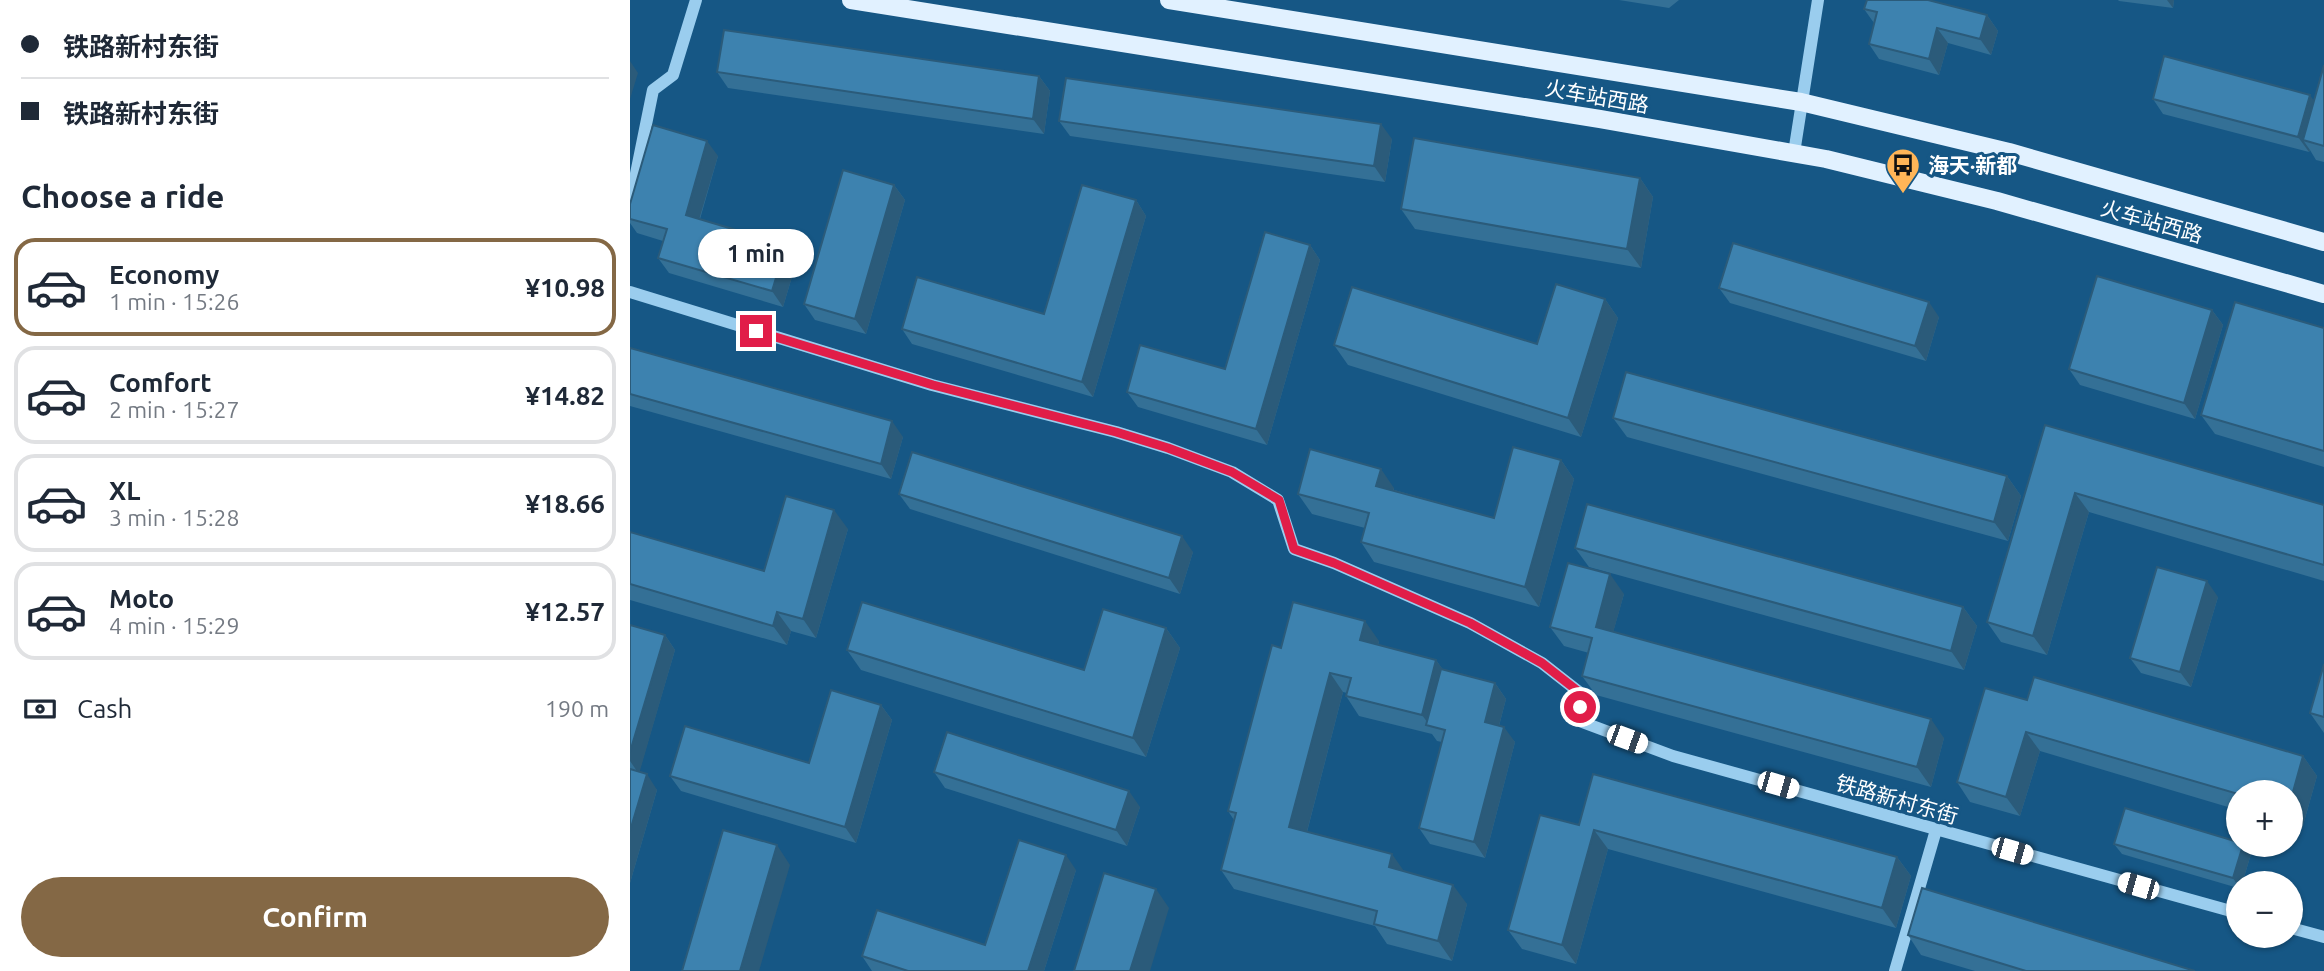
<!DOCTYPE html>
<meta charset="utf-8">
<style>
:root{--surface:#fff;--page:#f2f2f3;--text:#1f2937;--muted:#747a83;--line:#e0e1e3;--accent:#846845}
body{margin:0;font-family:Ubuntu,"Noto Sans SC",sans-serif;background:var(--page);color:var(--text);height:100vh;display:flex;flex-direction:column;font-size:26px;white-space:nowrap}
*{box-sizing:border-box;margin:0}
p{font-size:23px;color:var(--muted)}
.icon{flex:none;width:38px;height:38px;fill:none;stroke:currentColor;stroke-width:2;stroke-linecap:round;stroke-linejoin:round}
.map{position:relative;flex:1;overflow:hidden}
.drawer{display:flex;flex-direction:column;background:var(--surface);width:630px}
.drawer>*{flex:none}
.hud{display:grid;align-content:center;height:154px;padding:0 21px;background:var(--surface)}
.controls{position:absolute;left:1596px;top:780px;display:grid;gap:14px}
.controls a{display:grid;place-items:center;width:77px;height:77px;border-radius:50%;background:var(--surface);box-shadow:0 2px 5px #0004;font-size:35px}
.end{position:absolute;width:32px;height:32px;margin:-16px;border:9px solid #e11d48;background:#fff;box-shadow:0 0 0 4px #fff}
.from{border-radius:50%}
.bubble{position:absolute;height:49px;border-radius:24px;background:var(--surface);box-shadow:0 2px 5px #0004;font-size:23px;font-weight:700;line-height:49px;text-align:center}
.car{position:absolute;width:21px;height:42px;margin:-21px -10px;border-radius:9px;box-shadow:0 0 5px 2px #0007;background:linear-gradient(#fff 24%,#345 0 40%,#fff 0 76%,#345 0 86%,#fff 0)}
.hud b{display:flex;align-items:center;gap:24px;height:66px;font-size:26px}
.hud b+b{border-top:2px solid var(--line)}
.hud i{width:18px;height:18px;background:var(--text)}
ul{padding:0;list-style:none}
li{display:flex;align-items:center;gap:21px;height:98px;margin:0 14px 10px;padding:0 7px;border:4px solid var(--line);border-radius:21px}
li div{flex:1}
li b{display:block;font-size:26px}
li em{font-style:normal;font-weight:700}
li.selected{border-color:var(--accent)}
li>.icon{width:63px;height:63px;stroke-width:1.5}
h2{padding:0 21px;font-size:32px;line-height:84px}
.pay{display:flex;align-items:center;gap:18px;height:77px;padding:0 21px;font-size:26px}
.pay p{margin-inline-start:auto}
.primary-button{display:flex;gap:14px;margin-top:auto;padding:14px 21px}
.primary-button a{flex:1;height:80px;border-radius:42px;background:var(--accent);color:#fff;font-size:28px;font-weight:700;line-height:80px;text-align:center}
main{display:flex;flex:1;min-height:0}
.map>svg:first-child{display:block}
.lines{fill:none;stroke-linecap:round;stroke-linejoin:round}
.minor{stroke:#9acdee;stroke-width:12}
.major{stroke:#e1f1ff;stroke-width:18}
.wall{fill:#347096}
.shaded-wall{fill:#2b5b7a}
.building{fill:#3d82af;stroke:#2b5b7a;stroke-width:2}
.route{stroke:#e11d48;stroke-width:9}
.labels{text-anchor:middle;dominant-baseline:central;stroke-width:6;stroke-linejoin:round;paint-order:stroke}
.street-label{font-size:21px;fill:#fff;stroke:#165785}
.poi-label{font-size:21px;font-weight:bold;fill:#fff;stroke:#165785;text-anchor:start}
</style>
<main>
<section class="drawer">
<div class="hud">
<b><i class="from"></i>铁路新村东街</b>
<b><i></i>铁路新村东街</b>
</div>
<h2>Choose a ride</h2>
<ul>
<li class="selected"><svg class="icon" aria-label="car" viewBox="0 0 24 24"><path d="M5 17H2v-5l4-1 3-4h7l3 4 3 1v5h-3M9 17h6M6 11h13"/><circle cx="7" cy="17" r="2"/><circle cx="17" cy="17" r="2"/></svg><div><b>Economy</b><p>1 min · 15:26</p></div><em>¥10.98</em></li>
<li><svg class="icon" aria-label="car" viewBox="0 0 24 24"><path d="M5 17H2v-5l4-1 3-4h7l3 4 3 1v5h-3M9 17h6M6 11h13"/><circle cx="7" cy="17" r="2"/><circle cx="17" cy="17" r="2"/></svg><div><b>Comfort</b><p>2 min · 15:27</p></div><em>¥14.82</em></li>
<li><svg class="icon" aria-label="car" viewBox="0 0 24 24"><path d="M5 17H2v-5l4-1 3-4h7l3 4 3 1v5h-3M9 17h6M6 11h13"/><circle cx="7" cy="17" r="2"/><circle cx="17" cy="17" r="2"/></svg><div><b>XL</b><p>3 min · 15:28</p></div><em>¥18.66</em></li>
<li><svg class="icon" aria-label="car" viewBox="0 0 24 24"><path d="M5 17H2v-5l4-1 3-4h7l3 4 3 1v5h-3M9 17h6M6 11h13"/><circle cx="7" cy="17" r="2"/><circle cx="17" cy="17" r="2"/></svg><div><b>Moto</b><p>4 min · 15:29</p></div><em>¥12.57</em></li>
</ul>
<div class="pay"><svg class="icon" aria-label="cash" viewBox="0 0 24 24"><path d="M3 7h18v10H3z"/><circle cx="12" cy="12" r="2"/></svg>Cash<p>190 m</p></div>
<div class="primary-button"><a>Confirm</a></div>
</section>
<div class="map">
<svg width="1694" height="971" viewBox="0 0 1694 971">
<rect width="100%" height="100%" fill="#165785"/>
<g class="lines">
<g class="minor">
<polyline points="1164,153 1188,0"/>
<polyline points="0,203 23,90 43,75 66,0"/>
<polyline points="0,292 302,385 486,432 538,448 602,472 648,500 664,549 704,563 840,623 912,663 949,692 952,722 1043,756 1608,913"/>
<polyline points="1661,928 1694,937"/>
<polyline points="1265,971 1306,830"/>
</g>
<g class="major">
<polyline points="221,0 970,119 1196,159 1367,201 1694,294"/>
<polyline points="539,0 1171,102 1379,152 1694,242"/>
</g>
</g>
<g class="wall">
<polygon points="989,0 1049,0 1039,8"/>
<polygon points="1488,0 1544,0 1543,8 1489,1"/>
<polygon points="1234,9 1357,15 1368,31 1361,55 1318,43 1309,75 1249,59 1239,44 1244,23"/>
<polygon points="1694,65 1694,162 1686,160 1680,150 1679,152 1533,114 1523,99 1684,101"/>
<polygon points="87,72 409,76 420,91 414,134 98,88"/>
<polygon points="429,121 762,139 755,182 440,136"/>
<polygon points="88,156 70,219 167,260 153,307 39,273 28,258 33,241 7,233 0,223 0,204"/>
<polygon points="1010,178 1023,197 1011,268 785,229 771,209"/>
<polygon points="264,185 275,200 236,334 185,320 174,304"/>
<polygon points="506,200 516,216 463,397 282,344 272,329 414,314"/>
<polygon points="680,245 690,260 637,445 508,407 497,392 595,369"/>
<polygon points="1089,288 1309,317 1296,361 1100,303"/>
<polygon points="975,299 988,318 951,437 718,365 704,345 907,344"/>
<polygon points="1582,310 1593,325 1565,419 1450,385 1439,369"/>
<polygon points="1694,328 1694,467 1585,434 1571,415"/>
<polygon points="0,348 273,437 261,479 0,406"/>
<polygon points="983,418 1377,476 1391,496 1378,541 997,437"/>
<polygon points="1415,425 1694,505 1694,581 1459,512 1417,655 1371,642 1357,622"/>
<polygon points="931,460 944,479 909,607 744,562 731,542 735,528 682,514 668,494 764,488 764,490 864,518"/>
<polygon points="269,494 563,552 550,594 280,509"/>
<polygon points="218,529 186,638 161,631 157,645 0,600 0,533 134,571"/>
<polygon points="945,548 1333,607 1347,626 1334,670 959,567"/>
<polygon points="994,594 983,632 1314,738 1301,787 966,695 952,676 959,653 934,646 920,627"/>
<polygon points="1588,597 1561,687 1511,673 1500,658"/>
<polygon points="0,625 35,635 45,650 9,772 27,790 0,883"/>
<polygon points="536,628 550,648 516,757 231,670 217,650 454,670"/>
<polygon points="749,641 748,645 806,660 813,670 865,683 876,699 869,726 885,742 855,858 800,844 789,828 812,742 807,741 802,734 729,716 716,696 717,693 713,692 677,832 774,871 837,904 822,961 757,944 745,926 604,889 591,870 604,820 598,811 651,648"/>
<polygon points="1694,664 1694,733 1680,713"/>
<polygon points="1397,700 1673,756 1687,776 1672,829 1661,825 1661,793 1608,793 1608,810 1410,751 1390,816 1340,802 1327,782"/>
<polygon points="251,705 262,720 226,843 51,791 40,776 179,763"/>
<polygon points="304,772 510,807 497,846 315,788"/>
<polygon points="949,825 1267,857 1281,876 1266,928 978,849 946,964 892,949 878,930"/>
<polygon points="1484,844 1621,854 1612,884 1608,884 1608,888 1492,854"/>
<polygon points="446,870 414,971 242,971 232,956 355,945"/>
<polygon points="1278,935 1565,971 1345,971 1291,955"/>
</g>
<g class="shaded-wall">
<polygon points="1537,0 1544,0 1543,8"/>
<polygon points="1357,15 1368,31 1361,55 1350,39"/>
<polygon points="1307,28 1318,43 1309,75 1299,59"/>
<polygon points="0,61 8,73 0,99"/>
<polygon points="409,76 420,91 414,134 403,119"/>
<polygon points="1680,95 1690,110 1673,140 1680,150 1679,152 1668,137"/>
<polygon points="751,124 762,139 755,182 744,166"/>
<polygon points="77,141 88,156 66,230 56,215"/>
<polygon points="1010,178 1023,197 1011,268 997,249"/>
<polygon points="264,185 275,200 236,334 225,319"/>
<polygon points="506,200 516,216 463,397 452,382"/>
<polygon points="156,245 167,260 153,307 142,291"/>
<polygon points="680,245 690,260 637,445 626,429"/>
<polygon points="975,299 988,318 951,437 938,418"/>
<polygon points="1299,302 1309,317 1296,361 1285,346"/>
<polygon points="1582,310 1593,325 1565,419 1554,403"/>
<polygon points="262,421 273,437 261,479 251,464"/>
<polygon points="931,460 944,479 909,607 895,587"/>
<polygon points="751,469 764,488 760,505 746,486"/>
<polygon points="1377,476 1391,496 1378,541 1364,522"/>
<polygon points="1445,493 1459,512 1417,655 1403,636"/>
<polygon points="204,510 218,529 186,638 173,619"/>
<polygon points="552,536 563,552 550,594 539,578"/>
<polygon points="980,574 994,594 979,647 966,627"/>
<polygon points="1577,581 1588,597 1561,687 1550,672"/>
<polygon points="1333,607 1347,626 1334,670 1321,651"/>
<polygon points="147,612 161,631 157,645 143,626"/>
<polygon points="735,621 749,641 744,660 730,640"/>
<polygon points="536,628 550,648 516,757 503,738"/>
<polygon points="35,635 45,650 9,774 0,761 0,752"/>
<polygon points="806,660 820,679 800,726 792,715"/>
<polygon points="700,673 713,692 673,847 659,827"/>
<polygon points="865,683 876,699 866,737 855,722"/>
<polygon points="251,705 262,720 226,843 215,827"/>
<polygon points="1301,719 1314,738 1301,787 1287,767"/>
<polygon points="874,727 885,742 855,858 844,842"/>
<polygon points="1396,732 1410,751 1390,816 1376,797"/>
<polygon points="1673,756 1687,776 1672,829 1661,813 1661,799"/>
<polygon points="17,774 27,790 0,883 0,831"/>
<polygon points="499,791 510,807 497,846 486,830"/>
<polygon points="964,830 978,849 946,964 932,945"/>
<polygon points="147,845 160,865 129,971 110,971"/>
<polygon points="1613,845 1615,845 1621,854 1612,884 1608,884 1608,886 1603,878"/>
<polygon points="762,854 776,874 759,867"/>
<polygon points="436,855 446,870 414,971 398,971"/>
<polygon points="1267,857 1281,876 1266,928 1252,908"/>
<polygon points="823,885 837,904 822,961 808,941"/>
<polygon points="526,889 539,908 520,971 500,971"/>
</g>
<g class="building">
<polygon points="1237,0 1298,0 1357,15 1350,39 1307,28 1299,59 1239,44 1247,12 1234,9"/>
<polygon points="94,30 409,76 403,119 87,72"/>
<polygon points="1534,56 1680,95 1668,137 1523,99"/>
<polygon points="1694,65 1694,146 1673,140"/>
<polygon points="436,78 751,124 744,166 429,121"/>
<polygon points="23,125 77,141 56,215 156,245 142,291 28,258 37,229 0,219 0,204"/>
<polygon points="784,138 1010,178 997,249 771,209"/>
<polygon points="213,170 264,185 225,319 174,304"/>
<polygon points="452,185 506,200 452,382 272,329 287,277 414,314"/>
<polygon points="635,232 680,245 626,429 497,392 510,345 595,369"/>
<polygon points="1103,243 1299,302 1285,346 1089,288"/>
<polygon points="1467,276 1582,310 1554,403 1439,369"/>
<polygon points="926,284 975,299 938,418 704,345 722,287 907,344"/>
<polygon points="1605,302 1694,328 1694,451 1571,415"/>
<polygon points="0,348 262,421 251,464 0,394"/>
<polygon points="996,372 1377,476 1364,522 983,418"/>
<polygon points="1415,425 1694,505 1694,565 1445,493 1403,636 1357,622"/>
<polygon points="883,447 931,460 895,587 731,542 739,513 668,494 680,449 751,469 746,486 864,518"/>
<polygon points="282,452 552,536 539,578 269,494"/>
<polygon points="156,496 204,510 173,619 147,612 143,626 0,584 0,532 134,571"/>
<polygon points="957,504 1333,607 1321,651 945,548"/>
<polygon points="938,563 980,574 966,627 1301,719 1287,767 952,676 962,638 920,627"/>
<polygon points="1527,567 1577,581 1550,672 1500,658"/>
<polygon points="232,602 454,670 473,609 536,628 503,738 217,650"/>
<polygon points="663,602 735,621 730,640 806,660 792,715 716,696 721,678 700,673 659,827 762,854 759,867 823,885 808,941 744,924 747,911 591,870 606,813 598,811 642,645 651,648"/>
<polygon points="0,625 35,635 0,752"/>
<polygon points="1694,664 1694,717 1680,713"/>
<polygon points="811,669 865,683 855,722 874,727 844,842 789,828 815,730 796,725"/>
<polygon points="1404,677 1673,756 1661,799 1661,793 1608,793 1608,794 1396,732 1376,797 1327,782 1355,688 1397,700"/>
<polygon points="201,690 251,705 215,827 40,776 55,726 179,763"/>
<polygon points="317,732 499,791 486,830 304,772"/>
<polygon points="0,769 17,774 0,831"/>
<polygon points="963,774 1267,857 1252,908 964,830 932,945 878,930 910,815 949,825"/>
<polygon points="1495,808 1608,842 1608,845 1613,845 1603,878 1484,844"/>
<polygon points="93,830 147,845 110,971 52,971"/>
<polygon points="389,840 436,855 398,971 278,971 232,956 247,910 355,945"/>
<polygon points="474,873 526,889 500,971 444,971"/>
<polygon points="1292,888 1565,971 1396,971 1278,935"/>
</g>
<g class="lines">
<polyline class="route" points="126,331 303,385 486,432 538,448 602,472 649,500 664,549 704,563 840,623 912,663 949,692 950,707"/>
</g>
<defs>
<g id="bus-pin" transform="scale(1.75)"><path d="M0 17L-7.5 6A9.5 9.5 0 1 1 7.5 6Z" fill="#ffb557" stroke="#165785"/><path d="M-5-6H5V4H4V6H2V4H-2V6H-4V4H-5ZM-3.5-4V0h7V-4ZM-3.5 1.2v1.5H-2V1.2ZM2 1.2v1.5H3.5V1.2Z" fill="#111"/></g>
</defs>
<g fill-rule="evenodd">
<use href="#bus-pin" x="1273" y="165"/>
</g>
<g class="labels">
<g class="street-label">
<text transform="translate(967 96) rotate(10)">火车站西路</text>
<text transform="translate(1522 221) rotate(16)">火车站西路</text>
<text transform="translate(1267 799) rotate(16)">铁路新村东街</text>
</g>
<g class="poi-label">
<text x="1298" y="165">海天·新都</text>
</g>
</g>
</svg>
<div class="controls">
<a>+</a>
<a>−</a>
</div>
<i class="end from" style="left:950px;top:707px"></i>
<i class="end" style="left:126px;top:331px"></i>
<div class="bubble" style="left:68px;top:229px;width:116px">1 min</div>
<i class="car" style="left:997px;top:739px;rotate:110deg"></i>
<i class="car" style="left:1148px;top:785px;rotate:106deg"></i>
<i class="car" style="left:1382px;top:851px;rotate:106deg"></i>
<i class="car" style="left:1508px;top:886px;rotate:286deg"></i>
</div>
</main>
